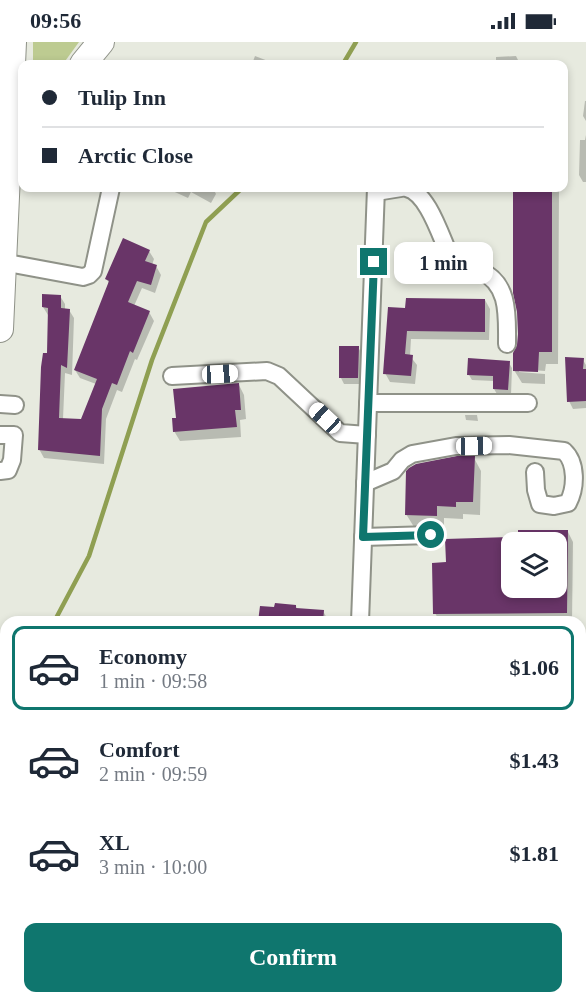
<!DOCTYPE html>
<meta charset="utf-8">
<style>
:root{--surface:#fff;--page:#f2f2f3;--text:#1f2937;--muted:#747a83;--line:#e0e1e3;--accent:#0f766e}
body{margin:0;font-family:Georgia,serif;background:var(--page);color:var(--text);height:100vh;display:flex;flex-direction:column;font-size:22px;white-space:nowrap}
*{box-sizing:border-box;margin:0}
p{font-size:20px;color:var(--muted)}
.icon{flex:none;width:33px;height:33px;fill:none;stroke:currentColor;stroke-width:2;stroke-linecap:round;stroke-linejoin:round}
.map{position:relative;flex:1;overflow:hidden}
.drawer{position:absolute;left:0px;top:574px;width:586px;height:388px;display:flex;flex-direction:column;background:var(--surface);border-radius:18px 18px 0 0;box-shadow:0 3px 9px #0003}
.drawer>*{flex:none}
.top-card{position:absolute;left:18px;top:18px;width:550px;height:132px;border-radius:12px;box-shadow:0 3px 9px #0003;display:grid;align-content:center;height:132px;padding:0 24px;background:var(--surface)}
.tools{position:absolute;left:501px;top:490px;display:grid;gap:12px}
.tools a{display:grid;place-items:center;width:66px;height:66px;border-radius:12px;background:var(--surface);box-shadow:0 3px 9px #0003;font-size:30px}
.end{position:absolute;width:27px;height:27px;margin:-14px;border:8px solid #0f766e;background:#fff;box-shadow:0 0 0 3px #fff}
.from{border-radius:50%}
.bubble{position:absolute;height:42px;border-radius:12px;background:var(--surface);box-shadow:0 3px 9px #0003;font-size:20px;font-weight:700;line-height:42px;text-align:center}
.car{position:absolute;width:18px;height:36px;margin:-18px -9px;border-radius:8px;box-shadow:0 0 4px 2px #0007;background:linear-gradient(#fff 24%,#345 0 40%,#fff 0 76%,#345 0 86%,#fff 0)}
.top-card b{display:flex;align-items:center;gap:21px;height:57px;font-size:22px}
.top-card b+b{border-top:2px solid var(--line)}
.top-card i{width:15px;height:15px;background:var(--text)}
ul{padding:10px 0 0;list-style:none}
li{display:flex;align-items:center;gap:18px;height:84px;margin:0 12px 9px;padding:0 12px;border:3px solid transparent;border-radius:12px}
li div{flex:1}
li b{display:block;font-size:22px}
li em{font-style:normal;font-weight:700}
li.current{border-color:var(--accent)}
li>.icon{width:54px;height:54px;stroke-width:1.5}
.primary-button{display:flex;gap:12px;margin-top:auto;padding:12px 24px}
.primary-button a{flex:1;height:69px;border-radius:12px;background:var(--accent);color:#fff;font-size:24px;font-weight:700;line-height:69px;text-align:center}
.status{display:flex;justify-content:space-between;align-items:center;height:42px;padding:0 30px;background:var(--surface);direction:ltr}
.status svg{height:16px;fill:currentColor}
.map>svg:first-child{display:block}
.green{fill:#bdcb91}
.shadow{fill:#0003;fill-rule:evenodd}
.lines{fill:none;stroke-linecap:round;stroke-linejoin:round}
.stream{stroke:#8f9f52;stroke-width:4.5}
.building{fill:#693568}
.minor-casing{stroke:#8f9288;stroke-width:20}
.highway-casing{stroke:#8f9288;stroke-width:28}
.minor{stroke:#fff;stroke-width:16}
.highway{stroke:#fff;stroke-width:26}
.route{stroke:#0f766e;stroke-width:8}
</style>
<div class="status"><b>09:56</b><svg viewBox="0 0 49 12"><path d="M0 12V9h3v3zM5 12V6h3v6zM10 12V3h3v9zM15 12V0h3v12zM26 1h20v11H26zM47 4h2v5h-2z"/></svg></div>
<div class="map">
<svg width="586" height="962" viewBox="0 0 586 962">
<rect width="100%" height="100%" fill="#e7eadf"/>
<polygon class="green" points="33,0 79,0 63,22 33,22"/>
<g class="shadow">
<polygon points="255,14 276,22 252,22"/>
<polygon points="516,14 520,22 496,22 496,15"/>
<polygon points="585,59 586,59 586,79 583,74"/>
<polygon points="586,93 586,140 583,140 579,133 580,98 585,98"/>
<polygon points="166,146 213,146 216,152 211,161 191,150 188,156"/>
<polygon points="515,146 559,146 558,322 546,322 545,329 519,327 519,330 545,332 545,342 522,341 514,328 519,303 518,269 515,251"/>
<polygon points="149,209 154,217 152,223 156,224 161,233 155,251 142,246 134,264 149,270 154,279 137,318 135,317 122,350 117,348 106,377 104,422 44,416 39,407 48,313 48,273 43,265 60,254 65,262 65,268 69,268 74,276 72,333 65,331 63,377 82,378 96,342 80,336 75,328 109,242 107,237"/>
<polygon points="485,258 490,267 489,298 411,297 410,314 417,323 415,342 390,340 385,331 407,268"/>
<polygon points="341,305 358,305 362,312 361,342 344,342 341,336"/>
<polygon points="583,318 586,323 586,366 573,367 569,359"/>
<polygon points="509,321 512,326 511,353 497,352 494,347 494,339 472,338 469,333"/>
<polygon points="239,343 244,353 246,377 240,378 241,395 180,399 174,389"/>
<polygon points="465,373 477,373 478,379 466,378"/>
<polygon points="474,416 481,429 480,473 463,472 463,477 444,476 444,487 414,485 406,472"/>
<path d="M568 490 573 500 572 580H440L435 571 447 522V498L519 496ZM512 501H556V546H512Z"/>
<polygon points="296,564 297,567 323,569 329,580 260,580 261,566"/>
<polygon points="129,957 174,957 177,962 129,962"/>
<polygon points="475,960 507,960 508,962 475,962"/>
</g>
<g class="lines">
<g class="stream">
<polyline points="343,22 356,0"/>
<polyline points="54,580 89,514 152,318 206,180 242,146"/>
</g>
</g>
<g class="building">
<polygon points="513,146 552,146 552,310 539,310 538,330 513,329 513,311 517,303 518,292 517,270 513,251"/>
<polygon points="123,196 150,208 145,219 157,223 151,243 137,239 128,260 150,269 133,311 130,309 117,343 112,341 102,367 100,414 38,408 41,325 43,311 47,311 48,266 42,265 42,252 61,253 61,266 70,267 67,326 61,323 59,376 81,377 97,337 74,328 109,239 105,237"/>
<polygon points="406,256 485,257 485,290 407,289 405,312 413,313 411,334 383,332 388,265 405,266"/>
<polygon points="339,304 359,304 358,336 339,336"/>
<polygon points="565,315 584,316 583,327 586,327 586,359 567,360"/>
<polygon points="468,316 510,319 508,348 493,347 493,334 467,333"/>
<polygon points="239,341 241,368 235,368 237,385 173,390 172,376 176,376 173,347"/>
<polygon points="457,414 475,414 473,460 456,460 456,465 437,464 437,474 405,473 406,429 409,426 416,422"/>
<polygon points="518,488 568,488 567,571 433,572 432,521 446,520 445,497 512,495 512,546 556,546 556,501 518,501"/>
<polygon points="275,561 296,563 296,566 324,568 323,580 258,580 260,564 274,565"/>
</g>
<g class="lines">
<g class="minor-casing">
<g id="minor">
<path d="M406 146C427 150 440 192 448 210 456 221 468 224 480 229 510 241 507 275 507 302"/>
<polyline points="376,150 401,146"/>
<polyline points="2,220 83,235 89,233 93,229 111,146"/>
<polyline points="172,334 267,329 279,334 340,391 367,393"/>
<polyline points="368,361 528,361"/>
<polyline points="0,362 15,363"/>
<polyline points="0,393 14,393 12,418 8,428 0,429"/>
<path d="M365 441 393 429 402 418 412 412 456 404 509 403 564 409C577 421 576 446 568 461L554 464 540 462 536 448 535 430"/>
<polyline points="363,495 431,493"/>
<polyline points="360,580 376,146"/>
<polyline points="580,807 586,805"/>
<polyline points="0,819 6,821"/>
<polyline points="0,868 6,862"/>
<polyline points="580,922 586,927"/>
<polyline points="77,962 77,957"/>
<polyline points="439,962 439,957"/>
</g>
</g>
<g class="highway-casing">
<g id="highway">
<polyline points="83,22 101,0"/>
<polyline points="0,287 13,0"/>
</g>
</g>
<use href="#minor" class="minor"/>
<use href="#highway" class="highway"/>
</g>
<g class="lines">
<polyline class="route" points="374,220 363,495 431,493"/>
</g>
</svg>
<div class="tools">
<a><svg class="icon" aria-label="layers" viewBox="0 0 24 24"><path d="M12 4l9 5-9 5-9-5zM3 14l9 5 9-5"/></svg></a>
</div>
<i class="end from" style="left:431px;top:493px"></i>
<i class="end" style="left:374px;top:220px"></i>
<div class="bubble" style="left:394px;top:200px;width:99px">1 min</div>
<i class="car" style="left:220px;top:332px;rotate:87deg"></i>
<i class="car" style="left:325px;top:376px;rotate:313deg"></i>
<i class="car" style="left:474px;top:404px;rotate:89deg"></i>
<div class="top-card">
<b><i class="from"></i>Tulip Inn</b>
<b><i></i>Arctic Close</b>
</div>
<section class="drawer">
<ul>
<li class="current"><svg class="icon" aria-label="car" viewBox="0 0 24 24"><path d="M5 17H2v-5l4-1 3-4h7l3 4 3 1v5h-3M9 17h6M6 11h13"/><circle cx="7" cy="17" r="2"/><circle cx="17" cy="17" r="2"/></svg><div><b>Economy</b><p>1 min · 09:58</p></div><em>$1.06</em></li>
<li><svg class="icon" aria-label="car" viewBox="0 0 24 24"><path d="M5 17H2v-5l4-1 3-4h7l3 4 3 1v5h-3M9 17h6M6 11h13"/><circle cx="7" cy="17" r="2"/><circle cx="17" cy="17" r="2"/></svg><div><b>Comfort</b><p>2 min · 09:59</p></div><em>$1.43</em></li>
<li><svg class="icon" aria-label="car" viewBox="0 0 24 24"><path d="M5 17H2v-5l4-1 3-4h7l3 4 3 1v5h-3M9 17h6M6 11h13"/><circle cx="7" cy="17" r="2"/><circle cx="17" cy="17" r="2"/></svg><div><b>XL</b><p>3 min · 10:00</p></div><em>$1.81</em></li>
</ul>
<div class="primary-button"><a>Confirm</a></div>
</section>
</div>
